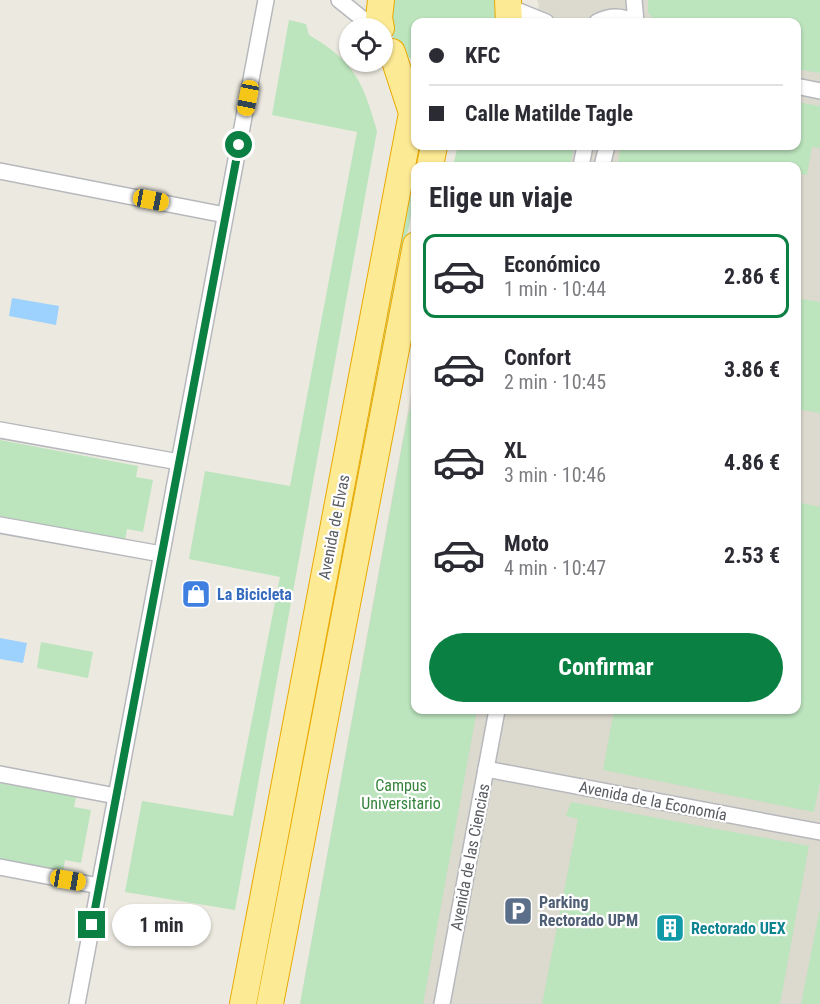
<!DOCTYPE html>
<html lang="es">
<meta charset="utf-8">
<style>
:root{--surface:#fff;--page:#f7f7f7;--text:#2b2b33;--muted:#7c7c81;--line:#e1e1e2;--accent:#0b8043}
body{margin:0;font-family:"Roboto Condensed",sans-serif;background:var(--page);color:var(--text);height:100vh;display:flex;flex-direction:column;font-size:22px;white-space:nowrap}
*{box-sizing:border-box;margin:0}
p{font-size:20px;color:var(--muted)}
.icon{flex:none;width:33px;height:33px;fill:none;stroke:currentColor;stroke-width:2;stroke-linecap:round;stroke-linejoin:round}
.map{position:relative;flex:1;overflow:hidden}
.drawer{position:absolute;left:411px;top:162px;width:390px;height:552px;display:flex;flex-direction:column;background:var(--surface);border-radius:12px;box-shadow:0 2px 4px #0004}
.drawer>*{flex:none}
.hud{position:absolute;left:411px;top:18px;width:390px;height:132px;border-radius:12px;box-shadow:0 2px 4px #0004;display:grid;align-content:center;height:132px;padding:0 18px;background:var(--surface)}
.buttons{position:absolute;left:339px;top:18px;display:grid;gap:12px}
.buttons a{display:grid;place-items:center;width:54px;height:54px;border-radius:50%;background:var(--surface);box-shadow:0 2px 4px #0004;font-size:30px}
.end{position:absolute;width:27px;height:27px;margin:-14px;border:8px solid #0b8043;background:#fff;box-shadow:0 0 0 3px #fff}
.from{border-radius:50%}
.bubble{position:absolute;height:42px;border-radius:21px;background:var(--surface);box-shadow:0 2px 4px #0004;font-size:20px;font-weight:700;line-height:42px;text-align:center}
.car{position:absolute;width:18px;height:36px;margin:-18px -9px;border-radius:8px;box-shadow:0 0 4px 2px #0007;background:linear-gradient(#f5c518 24%,#345 0 40%,#f5c518 0 76%,#345 0 86%,#f5c518 0)}
.hud b{display:flex;align-items:center;gap:21px;height:57px;font-size:22px}
.hud b+b{border-top:2px solid var(--line)}
.hud i{width:15px;height:15px;background:var(--text)}
ul{padding:0;list-style:none}
li{display:flex;align-items:center;gap:18px;height:84px;margin:0 12px 9px;padding:0 6px;border:3px solid transparent;border-radius:12px}
li div{flex:1}
li b{display:block;font-size:22px}
li em{font-style:normal;font-weight:700}
li.active{border-color:var(--accent)}
li>.icon{width:54px;height:54px;stroke-width:1.5}
h2{padding:0 18px;font-size:27px;line-height:72px}
.primary-button{display:flex;gap:12px;margin-top:auto;padding:12px 18px}
.primary-button a{flex:1;height:69px;border-radius:36px;background:var(--accent);color:#fff;font-size:24px;font-weight:700;line-height:69px;text-align:center}
.map>svg:first-child{display:block}
.education{fill:#dcd9ce}
.green{fill:#bce4bd}
.water{fill:#9dd1fe}
.lines{fill:none;stroke-linecap:round;stroke-linejoin:round}
.minor-casing{stroke:#b6b8bd;stroke-width:18}
.trunk-casing{stroke:#eaa902;stroke-width:28}
.minor{stroke:#fff;stroke-width:15}
.trunk{stroke:#fdea94;stroke-width:26}
.route{stroke:#0b8043;stroke-width:8}
.labels{text-anchor:middle;dominant-baseline:central;stroke-width:4.5;stroke-linejoin:round;paint-order:stroke}
.street-label{font-size:16px;fill:#595c61;stroke:#fff}
.shop-label{font-size:16px;font-weight:bold;fill:#366cbe;stroke:#fff;text-anchor:start}
.park-label{font-size:16px;fill:#35843b;stroke:#fff}
.service-label{font-size:16px;font-weight:bold;fill:#4e5e75;stroke:#fff;text-anchor:start}
.culture-label{font-size:16px;font-weight:bold;fill:#0d838f;stroke:#fff;text-anchor:start}
</style>
<div class="map">
<svg width="820" height="1004" viewBox="0 0 820 1004">
<rect width="100%" height="100%" fill="#eceae0"/>
<polygon class="education" points="537,0 820,0 820,1004 300,1004 415,372 416,710 796,710 796,166 453,166 458,146 796,146 796,22 534,22 539,5"/>
<g class="green">
<path d="M390 0H494L496 22H416L415 61C389 46 390 27 390 0Z"/>
<polygon points="648,0 820,0 820,73 797,69 796,22 655,22 648,12"/>
<path d="M289 20 306 24 309 35C355 62 363 82 377 131L235 910 125 892 142 801 233 816 280 577 189 559 205 471 290 486 357 132 272 115Z"/>
<polygon points="797,102 820,106 820,148 812,147 807,175 797,173 796,166 617,166 621,146 796,146"/>
<polygon points="458,146 574,146 570,166 453,166"/>
<polygon points="412,162 422,164 421,166 416,166 415,195 402,261 393,259"/>
<polygon points="393,264 402,266 383,364 374,362"/>
<polygon points="796,298 820,302 820,413 797,409"/>
<polygon points="374,367 381,368 362,466 355,464"/>
<polygon points="415,400 416,710 477,710 423,1004 300,1004 408,414"/>
<polygon points="0,440 138,466 136,477 153,480 143,532 127,529 125,540 0,516"/>
<polygon points="355,471 362,472 343,569 336,568"/>
<polygon points="797,502 820,507 820,782 814,812 603,770 614,710 796,710"/>
<polygon points="41,642 93,652 88,678 37,668"/>
<polygon points="0,783 76,797 74,807 91,810 81,863 65,860 63,871 0,859"/>
<polygon points="571,802 809,846 780,1004 542,1004 578,819 566,816"/>
<polygon points="820,908 820,1004 801,1004"/>
</g>
<g class="water">
<polygon points="12,298 59,306 56,325 9,316"/>
<polygon points="0,638 27,643 23,663 0,659"/>
</g>
<g class="lines">
<g class="minor-casing">
<g id="minor">
<polyline points="339,0 374,28"/>
<polyline points="634,0 636,22"/>
<polyline points="509,7 546,22"/>
<path d="M597 22C609 16 621 15 633 22"/>
<polyline points="796,86 820,91"/>
<polyline points="581,166 585,146"/>
<polyline points="602,166 607,146"/>
<polyline points="0,171 225,215"/>
<polyline points="0,430 179,462"/>
<polyline points="0,525 161,554"/>
<polyline points="486,769 820,832"/>
<polyline points="0,774 116,796"/>
<polyline points="0,867 99,886"/>
<polyline points="77,1004 266,0"/>
<polyline points="442,1004 497,710"/>
</g>
</g>
<g class="trunk-casing">
<g id="trunk">
<polyline points="381,0 379,18 381,28"/>
<polyline points="508,0 509,22"/>
<polyline points="430,166 434,146"/>
<polyline points="243,1004 412,113 392,52"/>
<polyline points="270,1004 416,245"/>
</g>
</g>
<use href="#minor" class="minor"/>
<use href="#trunk" class="trunk"/>
</g>
<g class="lines">
<polyline class="route" points="92,925 239,145"/>
</g>
<defs>
<g id="shop-square" transform="scale(1.5)"><rect x="-9" y="-9" width="18" height="18" rx="4" fill="#3f7fe0" stroke="#fff"/><path d="M-5-2.5h2.3a2.7 3.5 0 0 1 5.4 0H5L5.5 6h-11ZM-1.5-2.5h3a1.5 2.3 0 0 0-3 0Z" fill="#fff"/></g>
<g id="parking-square" transform="scale(1.5)"><rect x="-9" y="-9" width="18" height="18" rx="4" fill="#5c6f8a" stroke="#fff"/><path d="M-3.5-5.5H1a3.5 3.5 0 0 1 0 7H-1V5.5H-3.5ZM-1-3.4V-.6H.8a1.4 1.4 0 0 0 0-2.8Z" fill="#fff"/></g>
<g id="building-square" transform="scale(1.5)"><rect x="-9" y="-9" width="18" height="18" rx="4" fill="#0f9aa8" stroke="#fff"/><path d="M-4-6H4V6H1V3H-1V6H-4ZM-2.5-4.3h1.7v1.8h-1.7ZM.8-4.3h1.7v1.8H.8ZM-2.5-1h1.7V.8h-1.7ZM.8-1h1.7V.8H.8Z" fill="#fff"/></g>
</defs>
<g fill-rule="evenodd">
<use href="#shop-square" x="196" y="594"/>
<use href="#parking-square" x="518" y="911"/>
<use href="#building-square" x="670" y="928"/>
</g>
<g class="labels">
<g class="street-label">
<text transform="translate(334 527) rotate(-79)">Avenida de Elvas</text>
<text transform="translate(653 801) rotate(11)">Avenida de la Economía</text>
<text transform="translate(470 857) rotate(-79)">Avenida de las Ciencias</text>
</g>
<g class="shop-label">
<text x="217" y="594">La Bicicleta</text>
</g>
<g class="park-label">
<text x="401" y="785">Campus<tspan x="401" dy="18">Universitario</tspan></text>
</g>
<g class="service-label">
<text x="539" y="902">Parking<tspan x="539" dy="18">Rectorado UPM</tspan></text>
</g>
<g class="culture-label">
<text x="691" y="928">Rectorado UEX</text>
</g>
</g>
</svg>
<div class="buttons">
<a><svg class="icon" aria-label="locate" viewBox="0 0 24 24"><circle cx="12" cy="12" r="6"/><path d="M12 2v4M12 18v4M2 12h4M18 12h4"/></svg></a>
</div>
<i class="end from" style="left:239px;top:145px"></i>
<i class="end" style="left:92px;top:925px"></i>
<div class="bubble" style="left:112px;top:904px;width:99px">1 min</div>
<i class="car" style="left:248px;top:98px;rotate:191deg"></i>
<i class="car" style="left:151px;top:200px;rotate:101deg"></i>
<i class="car" style="left:68px;top:880px;rotate:100deg"></i>
<div class="hud">
<b><i class="from"></i>KFC</b>
<b><i></i>Calle Matilde Tagle</b>
</div>
<section class="drawer">
<h2>Elige un viaje</h2>
<ul>
<li class="active"><svg class="icon" aria-label="car" viewBox="0 0 24 24"><path d="M5 17H2v-5l4-1 3-4h7l3 4 3 1v5h-3M9 17h6M6 11h13"/><circle cx="7" cy="17" r="2"/><circle cx="17" cy="17" r="2"/></svg><div><b>Económico</b><p>1 min · 10:44</p></div><em>2.86 €</em></li>
<li><svg class="icon" aria-label="car" viewBox="0 0 24 24"><path d="M5 17H2v-5l4-1 3-4h7l3 4 3 1v5h-3M9 17h6M6 11h13"/><circle cx="7" cy="17" r="2"/><circle cx="17" cy="17" r="2"/></svg><div><b>Confort</b><p>2 min · 10:45</p></div><em>3.86 €</em></li>
<li><svg class="icon" aria-label="car" viewBox="0 0 24 24"><path d="M5 17H2v-5l4-1 3-4h7l3 4 3 1v5h-3M9 17h6M6 11h13"/><circle cx="7" cy="17" r="2"/><circle cx="17" cy="17" r="2"/></svg><div><b>XL</b><p>3 min · 10:46</p></div><em>4.86 €</em></li>
<li><svg class="icon" aria-label="car" viewBox="0 0 24 24"><path d="M5 17H2v-5l4-1 3-4h7l3 4 3 1v5h-3M9 17h6M6 11h13"/><circle cx="7" cy="17" r="2"/><circle cx="17" cy="17" r="2"/></svg><div><b>Moto</b><p>4 min · 10:47</p></div><em>2.53 €</em></li>
</ul>
<div class="primary-button"><a>Confirmar</a></div>
</section>
</div>
